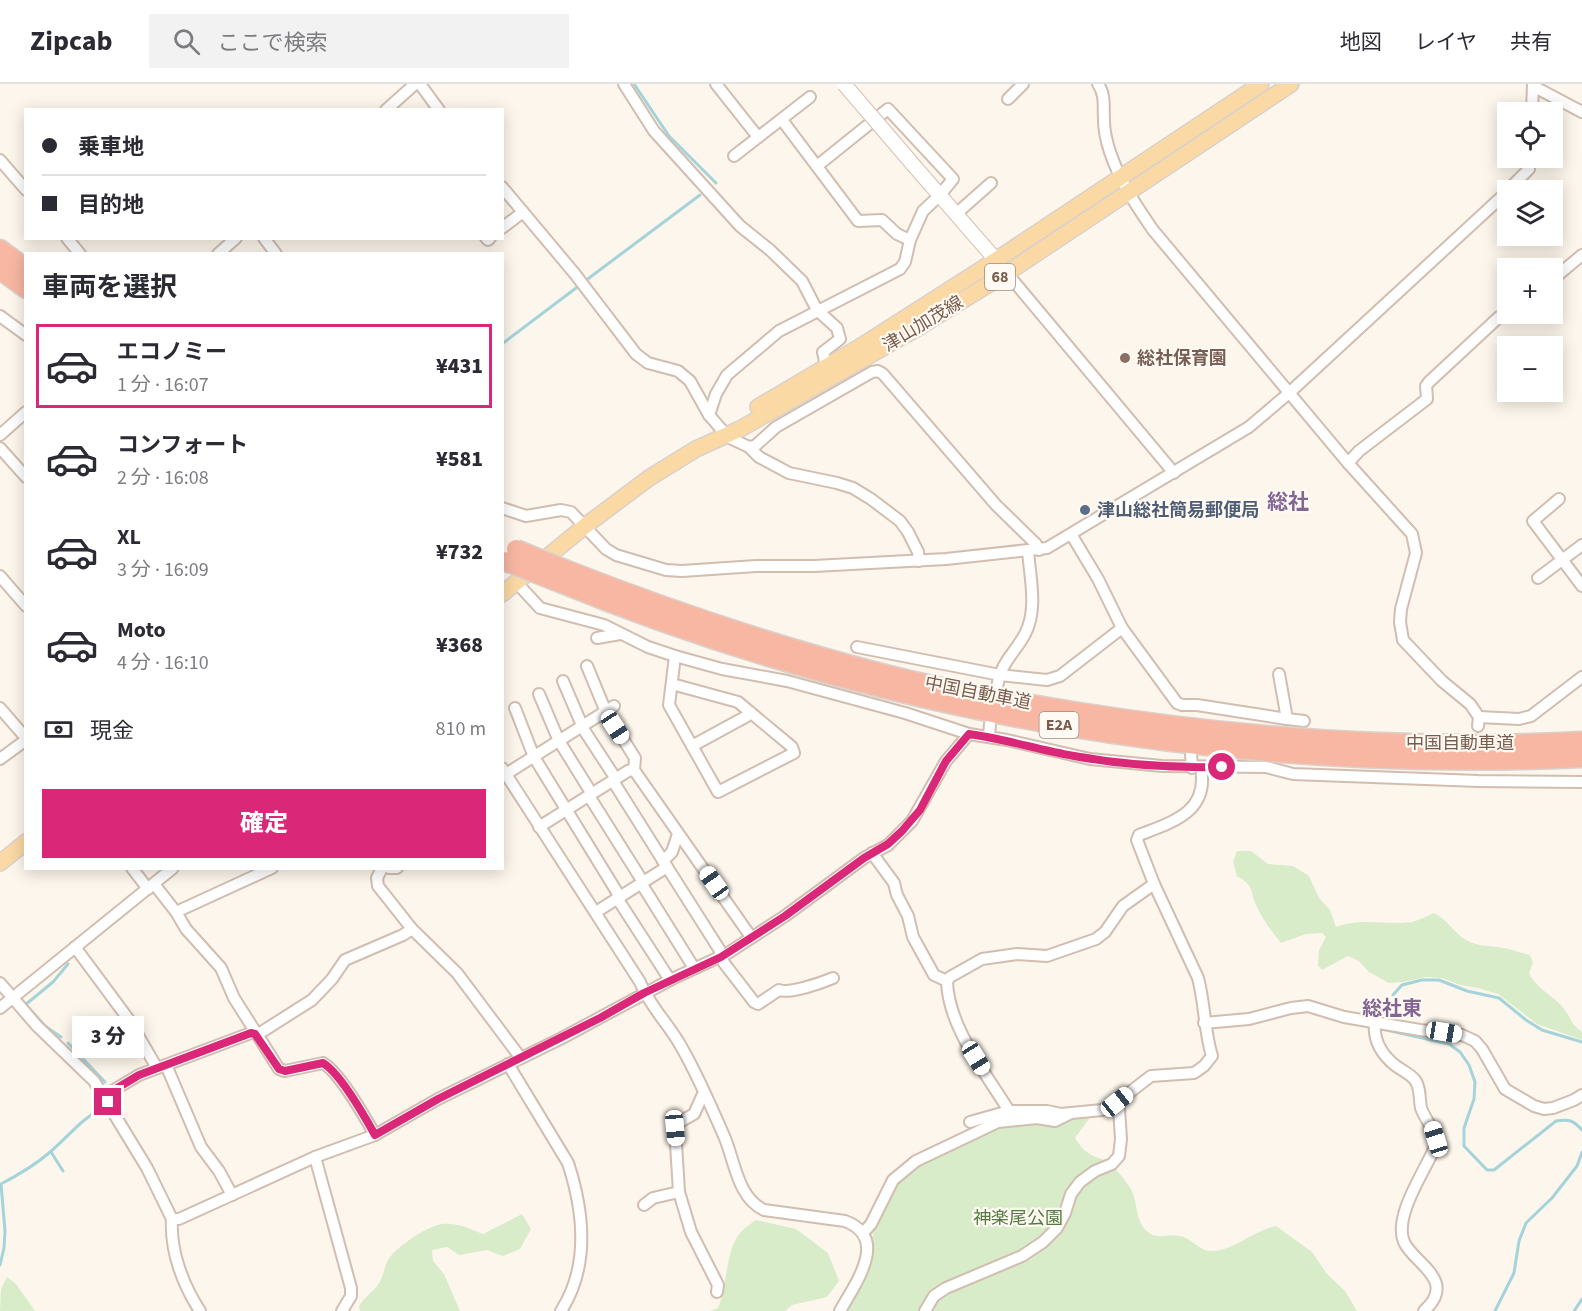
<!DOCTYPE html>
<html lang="ja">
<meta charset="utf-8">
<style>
:root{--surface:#fff;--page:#f2f2f3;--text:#2b2b33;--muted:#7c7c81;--line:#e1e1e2;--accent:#db2777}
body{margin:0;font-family:"Source Sans 3","Noto Sans JP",sans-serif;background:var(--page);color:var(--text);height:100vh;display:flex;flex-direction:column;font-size:22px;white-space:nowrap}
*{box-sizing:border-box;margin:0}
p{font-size:20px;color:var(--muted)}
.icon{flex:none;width:33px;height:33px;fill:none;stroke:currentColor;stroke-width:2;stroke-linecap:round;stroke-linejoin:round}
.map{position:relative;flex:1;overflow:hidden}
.sheet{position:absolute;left:24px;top:168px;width:480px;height:618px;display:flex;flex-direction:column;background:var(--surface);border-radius:0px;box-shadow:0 3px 15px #0003}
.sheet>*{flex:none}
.banner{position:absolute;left:24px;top:24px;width:480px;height:132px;border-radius:0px;box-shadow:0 3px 15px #0003;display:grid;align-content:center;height:132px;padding:0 18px;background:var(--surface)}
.tools{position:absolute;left:1497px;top:18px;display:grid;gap:12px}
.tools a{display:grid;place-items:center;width:66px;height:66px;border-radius:0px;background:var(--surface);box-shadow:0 3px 15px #0003;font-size:30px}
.end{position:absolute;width:27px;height:27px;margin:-14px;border:8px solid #db2777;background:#fff;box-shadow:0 0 0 3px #fff}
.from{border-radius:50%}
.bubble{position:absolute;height:42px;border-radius:0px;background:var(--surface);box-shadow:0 3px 15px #0003;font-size:20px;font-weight:800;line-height:42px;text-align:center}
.car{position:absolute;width:18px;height:36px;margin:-18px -9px;border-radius:8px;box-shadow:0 0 4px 2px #0007;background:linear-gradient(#fff 24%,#345 0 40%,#fff 0 76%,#345 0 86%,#fff 0)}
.banner b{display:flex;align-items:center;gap:21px;height:57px;font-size:22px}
.banner b+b{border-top:2px solid var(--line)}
.banner i{width:15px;height:15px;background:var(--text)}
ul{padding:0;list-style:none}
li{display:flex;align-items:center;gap:18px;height:84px;margin:0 12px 9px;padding:0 6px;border:3px solid transparent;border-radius:0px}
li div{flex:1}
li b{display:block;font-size:22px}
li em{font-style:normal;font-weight:800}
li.on{border-color:var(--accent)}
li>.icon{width:54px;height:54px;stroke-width:1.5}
h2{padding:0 18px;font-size:27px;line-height:72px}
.pay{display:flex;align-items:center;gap:15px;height:66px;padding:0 18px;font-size:22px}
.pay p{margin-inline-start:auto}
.primary-button{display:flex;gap:12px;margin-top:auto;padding:12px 18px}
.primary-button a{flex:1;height:69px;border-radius:0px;background:var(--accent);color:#fff;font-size:24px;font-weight:800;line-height:69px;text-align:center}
header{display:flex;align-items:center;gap:36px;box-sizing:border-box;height:84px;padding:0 30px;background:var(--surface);border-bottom:2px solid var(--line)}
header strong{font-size:28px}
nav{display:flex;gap:33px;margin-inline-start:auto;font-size:21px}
.search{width:420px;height:54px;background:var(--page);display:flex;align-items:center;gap:15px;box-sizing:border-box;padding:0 21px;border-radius:0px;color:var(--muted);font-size:22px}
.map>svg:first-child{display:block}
.green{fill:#d8ecc9}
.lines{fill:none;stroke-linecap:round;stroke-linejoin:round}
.stream{stroke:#a5d3da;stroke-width:3}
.street-casing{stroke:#d1beb0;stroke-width:14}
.secondary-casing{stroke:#d6c0b0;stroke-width:16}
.primary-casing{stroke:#dad1cd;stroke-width:18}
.highway-casing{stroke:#dad1cd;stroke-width:21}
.street{stroke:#fff;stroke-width:10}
.secondary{stroke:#fff;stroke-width:14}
.primary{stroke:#fbd9a5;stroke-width:15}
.highway{stroke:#f7b7a3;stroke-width:18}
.secondary-bridge-casing{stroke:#d6c0b0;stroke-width:16;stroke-linecap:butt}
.highway-bridge-casing{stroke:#dad1cd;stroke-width:21;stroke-linecap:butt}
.secondary-bridge{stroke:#fff;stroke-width:14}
.highway-bridge{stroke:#f7b7a3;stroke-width:18}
.route{stroke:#db2777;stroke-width:8}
.education-dot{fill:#8d6e63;stroke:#fffaf3;stroke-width:2}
.service-dot{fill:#5c6f8a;stroke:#fffaf3;stroke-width:2}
.labels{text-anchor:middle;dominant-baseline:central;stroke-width:4.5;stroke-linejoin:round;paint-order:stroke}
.shield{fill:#fffaf3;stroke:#a28b7f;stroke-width:1.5}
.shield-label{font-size:16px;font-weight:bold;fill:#7a5c4d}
.street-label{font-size:18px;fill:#7a5c4d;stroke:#fffaf3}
.education-label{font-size:18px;font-weight:bold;fill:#785e54;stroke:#fffaf3;text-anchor:start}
.service-label{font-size:18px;font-weight:bold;fill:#4e5e75;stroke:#fffaf3;text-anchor:start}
.park-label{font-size:18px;fill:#537a41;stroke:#fffaf3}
.neighbourhood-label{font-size:20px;font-weight:bold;fill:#846695;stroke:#fffaf3}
.quarter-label{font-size:21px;font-weight:bold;fill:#846695;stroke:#fffaf3}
</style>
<header>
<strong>Zipcab</strong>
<div class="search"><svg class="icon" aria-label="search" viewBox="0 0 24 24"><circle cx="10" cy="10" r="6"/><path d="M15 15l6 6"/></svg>ここで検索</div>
<nav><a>地図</a><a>レイヤ</a><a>共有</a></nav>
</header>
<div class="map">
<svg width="1582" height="1227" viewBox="0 0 1582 1227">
<rect width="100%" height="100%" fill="#fdf6ec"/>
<g class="green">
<path d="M1237 767H1251L1268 780 1293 782 1309 792 1319 814 1330 826 1336 843C1365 833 1384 842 1412 838 1419 836 1427 832 1434 829 1448 836 1454 849 1466 856 1477 862 1487 862 1498 863 1509 864 1520 869 1530 871L1533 878 1529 889C1537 906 1554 911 1565 926 1573 937 1569 938 1582 948V956L1537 940 1498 910 1478 904 1460 901 1442 894 1426 893 1404 898 1389 899 1369 888 1359 877 1348 872 1322 886 1318 882 1319 866 1326 853 1322 849 1306 850 1281 859C1272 848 1263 836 1257 823 1249 807 1256 803 1237 792L1233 778Z"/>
<path d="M1073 1032H1091L1075 1054C1078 1058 1082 1065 1087 1068 1093 1073 1101 1074 1108 1078 1115 1083 1124 1095 1129 1102 1139 1116 1134 1138 1148 1148 1157 1156 1168 1150 1179 1152 1191 1153 1199 1167 1211 1167 1234 1167 1254 1146 1276 1142L1312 1168 1327 1190 1345 1207 1357 1227H845L867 1188 873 1149 888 1116 895 1101 914 1084 988 1044Z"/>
<path d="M522 1130 531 1145 520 1165 503 1172 487 1166 459 1171 447 1163 432 1166 433 1177 444 1190 460 1227H360L359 1222C364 1214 371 1209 377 1202 383 1195 384 1184 388 1176 396 1163 427 1142 442 1140 455 1138 472 1145 483 1150Z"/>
<path d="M756 1136 796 1145 828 1169 839 1197 827 1213 792 1221 785 1227H710L718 1224C728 1201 725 1165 741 1148 745 1143 751 1140 756 1136Z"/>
<polygon points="7,1193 16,1200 35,1227 0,1227 1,1205"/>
</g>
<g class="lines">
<g class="stream">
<polyline points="634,0 669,52 716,99"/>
<polyline points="585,197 700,111"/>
<polyline points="502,260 580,201"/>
<polyline points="1393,911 1402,901 1422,896 1439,896 1467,907 1499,914 1526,936 1542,946 1582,958"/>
<polyline points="20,914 45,942 61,953"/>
<polyline points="25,921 53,898 68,880"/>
<path d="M1382 945 1449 960 1460 968 1469 981 1475 998 1474 1015 1464 1044V1062L1487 1086H1494L1556 1037C1569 1035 1573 1036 1582 1046"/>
<polyline points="68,959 105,998"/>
<polyline points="51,1068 63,1087"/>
<path d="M0 1181 4 1164 5 1147 1 1100C18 1091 35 1081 49 1069 68 1053 82 1034 104 1023"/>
<polyline points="1495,1227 1514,1189 1519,1157 1526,1139 1552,1114 1577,1082 1582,1068"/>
<polyline points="1574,1227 1582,1215"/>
</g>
<g class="street-casing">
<g id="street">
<polyline points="420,0 439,26"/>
<polyline points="624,0 654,47 740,142 770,166 802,197 817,226 837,244 840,255 823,268 826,282"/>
<polyline points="716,0 758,53"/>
<path d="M1098 0C1106 11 1103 24 1104 36 1104 46 1107 59 1110 68 1120 98 1136 121 1153 146L1348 379 1412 450 1416 469 1401 525 1400 538 1403 556 1442 597 1470 620 1479 633 1478 642"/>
<polyline points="1533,2 1582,28"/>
<polyline points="1008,15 1023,0"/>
<polyline points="386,26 415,0"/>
<polyline points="1532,28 1533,0"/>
<polyline points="782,36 858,137 882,136 897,150 910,156"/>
<polyline points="734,72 810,13"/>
<polyline points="0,76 26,106"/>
<polyline points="502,103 575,190 636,270 648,279 678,287 690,297 709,331 721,345 732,355 749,363 759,373 789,389 837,399 853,404 871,415 900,437 908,448 918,468 919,477"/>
<polyline points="1508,106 1529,85 1530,74"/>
<polyline points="956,130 991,99"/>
<polyline points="502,144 523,128"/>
<polyline points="67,154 80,170"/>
<polyline points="264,154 276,170"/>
<polyline points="486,154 488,156 490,154"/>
<polyline points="218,170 236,154"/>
<polyline points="996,176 1174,389"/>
<polyline points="1552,196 1582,171"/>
<polyline points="0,232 26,251"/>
<polyline points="709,331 716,310 727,291 779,247 900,185 905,178 910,156 923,127 940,111 953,95 888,25 817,82"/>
<polyline points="0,351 26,328"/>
<polyline points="749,363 755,362 776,343 872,288 878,287 883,290 996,421 1036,460 1039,466"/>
<polyline points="0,364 26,393"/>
<polyline points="1348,379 1359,367 1427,315 1426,302 1429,298 1499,233 1508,229"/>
<polyline points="1559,415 1533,437 1582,502"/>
<polyline points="502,424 526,432 561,426 571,428 606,465 616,471 666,486 682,487 756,482 814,482 946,475 1047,464 1249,343 1289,309 1508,107"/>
<polyline points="1071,450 1098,495 1122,544 1177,619 1182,621 1197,621 1287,635"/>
<polyline points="0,492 26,522"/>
<polyline points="1538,494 1582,461"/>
<polyline points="516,498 540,524 604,541 648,563 675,572 722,585 787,597 905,629 969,650 1007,656 1090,675 1162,682 1266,683 1293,690 1478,697 1582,698"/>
<polyline points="597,554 620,550"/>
<polyline points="857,563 1000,591 1047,596 1060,592 1122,544"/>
<polyline points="587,582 606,628 635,674 634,686"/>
<polyline points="1279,590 1287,635 1304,637"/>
<polyline points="563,597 584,646 616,695"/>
<polyline points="672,600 738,618 792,663 794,669 718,708 669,621 675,572"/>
<path d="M997 603C1002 576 1013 572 1025 550 1038 526 1030 493 1028 467"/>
<polyline points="539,610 559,657 592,710"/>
<polyline points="0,624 26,654"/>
<polyline points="515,624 534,673 620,813"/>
<polyline points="1479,633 1519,635 1531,632 1582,593"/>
<polyline points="989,653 990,640"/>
<polyline points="692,662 747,632 750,628"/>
<polyline points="1191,670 1192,684"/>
<polyline points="0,675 26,656"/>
<path d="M502 684 640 898C650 923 669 940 682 964 698 992 711 1022 724 1052 735 1077 737 1113 764 1126L845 1137C890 1154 855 1200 840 1227"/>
<polyline points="506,690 614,622"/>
<polyline points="589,712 643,798"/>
<polyline points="539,743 628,687 634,686 751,853"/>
<polyline points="872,769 894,799 897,811 908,832 913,853 934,891 947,897"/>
<polyline points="663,777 672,768 678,750"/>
<path d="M667 783 719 865 724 879 754 918 758 920 779 906C790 910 821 899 833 894"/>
<polyline points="132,784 148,805"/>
<polyline points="389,784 397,784"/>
<polyline points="641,799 694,884"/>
<path d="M154 800 176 828 186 845 221 884 234 914 279 985 285 987 323 979C339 988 365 1033 375 1051"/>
<polyline points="617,814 670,896"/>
<polyline points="176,828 272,784"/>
<polyline points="596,828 667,783 613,697"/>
<polyline points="412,845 457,889 520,973"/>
<polyline points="75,863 129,936 157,984"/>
<polyline points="0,899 37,942 94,997 147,1084 172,1135 179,1135 315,1073 375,1051 438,1015 562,954 670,896 728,869 785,832 864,774 888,761 912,737 946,677 969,650"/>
<polyline points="0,924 173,784"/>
<path d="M1375 938C1373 956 1382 971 1396 982 1403 987 1410 990 1415 996 1421 1004 1419 1015 1421 1024 1426 1038 1437 1046 1435 1063 1425 1087 1393 1132 1404 1158 1414 1180 1458 1196 1424 1227"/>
<polyline points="1204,939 1249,935 1291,924 1308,922 1344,933 1420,946 1462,951 1475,957 1482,965 1505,1005 1534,1022 1544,1025 1553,1024 1574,1016 1582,1011"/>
<path d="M508 980 568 1079C584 1128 590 1182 561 1227"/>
<polyline points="166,981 201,1063 219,1087 232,1111"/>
<polyline points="704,1008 694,1030 678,1039 675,1044 679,1108 691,1148 718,1201 717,1208"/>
<polyline points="104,1012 139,991 251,949 260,949 312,916 332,895 345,876 403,851 412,845 378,802 377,794 382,784"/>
<path d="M1009 1027C986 989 948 943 947 897L950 893 982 875 1017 870 1047 872 1096 855 1105 848 1123 822 1154 800"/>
<path d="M970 1038 1009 1027H1047L1061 1030 1102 1026 1117 1018 1151 992 1194 989 1204 982 1212 972C1204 946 1205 920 1198 894L1154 800 1137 756 1139 751C1173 738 1209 728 1201 684"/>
<polyline points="315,1073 351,1204 351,1212 342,1227"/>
<polyline points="644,1121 653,1114 679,1108"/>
<path d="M172 1135C170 1167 183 1201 200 1227"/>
<polyline points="863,1149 871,1140 893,1096 916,1077 998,1038 1037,1034 1055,1037 1069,1030"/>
<polyline points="925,1227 934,1212 946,1204 1022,1172 1043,1158 1057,1144 1065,1129 1071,1110 1080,1098 1095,1087 1112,1080 1119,1072 1121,1055 1119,1025 1117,1018"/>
</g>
</g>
<g class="secondary-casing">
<polyline id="secondary" points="916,84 996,176"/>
</g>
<g class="primary-casing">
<g id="primary">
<polyline points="758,323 858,264 996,176 1261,0"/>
<polyline points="502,510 585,442 649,394 696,365 740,345 916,245 1007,189 1291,0"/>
<polyline points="0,779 26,758"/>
</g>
</g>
<g class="highway-casing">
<g id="highway">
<polyline points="0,165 26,184"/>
<polyline points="0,186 26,205"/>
<path d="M567 486C672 527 779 563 889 591 949 606 1011 617 1073 627 1241 654 1412 666 1582 657"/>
<path d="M555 497C879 630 1232 690 1582 674"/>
</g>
</g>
<use href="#street" class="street"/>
<use href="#secondary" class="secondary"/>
<use href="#primary" class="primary"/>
<use href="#highway" class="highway"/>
<g class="secondary-bridge-casing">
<polyline id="secondary-bridge" points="844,0 916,84"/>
</g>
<g class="highway-bridge-casing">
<g id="highway-bridge">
<polyline points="516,465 567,486"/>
<polyline points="504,477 555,497"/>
</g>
</g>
<use href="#secondary-bridge" class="secondary-bridge"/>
<use href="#highway-bridge" class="highway-bridge"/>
</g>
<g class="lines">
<path class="route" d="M108 1018 104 1012 139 991 251 949 255 950 279 985 285 987 323 979C340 989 365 1033 375 1051L438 1015 600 934 644 909 721 873 785 832 864 774 888 760 902 747 920 726 946 677 969 650C1005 655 1039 666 1074 672 1123 681 1173 684 1222 683"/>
</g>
<circle class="education-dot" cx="1125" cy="274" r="6"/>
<circle class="service-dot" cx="1085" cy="426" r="6"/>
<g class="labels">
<g class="shield">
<rect x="985" y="180" width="30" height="26" rx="4.5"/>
<rect x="1039.5" y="628" width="39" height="26" rx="4.5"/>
</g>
<g class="shield-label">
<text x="1000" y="193">68</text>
<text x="1059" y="641">E2A</text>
</g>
<g class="street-label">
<text transform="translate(923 240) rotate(-31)">津山加茂線</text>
<text transform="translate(978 609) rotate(11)">中国自動車道</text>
<text x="1460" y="659">中国自動車道</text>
</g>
<g class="education-label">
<text x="1137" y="274">総社保育園</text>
</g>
<g class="service-label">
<text x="1097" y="426">津山総社簡易郵便局</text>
</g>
<g class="park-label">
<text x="1018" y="1134">神楽尾公園</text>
</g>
<g class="neighbourhood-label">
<text x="1392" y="925">総社東</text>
</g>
<g class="quarter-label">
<text x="1288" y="418">総社</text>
</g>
</g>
</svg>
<div class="tools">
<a><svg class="icon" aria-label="locate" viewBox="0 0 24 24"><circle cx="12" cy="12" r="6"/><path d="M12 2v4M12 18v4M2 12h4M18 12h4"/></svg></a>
<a><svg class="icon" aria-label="layers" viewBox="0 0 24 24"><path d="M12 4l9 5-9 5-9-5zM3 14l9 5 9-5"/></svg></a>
<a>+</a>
<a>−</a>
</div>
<i class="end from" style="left:1222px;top:683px"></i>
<i class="end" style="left:108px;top:1018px"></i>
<div class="bubble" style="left:72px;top:932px;width:72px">3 分</div>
<i class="car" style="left:615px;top:643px;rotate:147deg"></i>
<i class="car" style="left:714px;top:799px;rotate:325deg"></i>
<i class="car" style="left:1444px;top:948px;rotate:99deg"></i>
<i class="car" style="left:976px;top:974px;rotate:148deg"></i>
<i class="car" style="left:1117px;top:1018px;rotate:51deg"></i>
<i class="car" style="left:675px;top:1044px;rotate:175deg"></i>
<i class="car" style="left:1436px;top:1055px;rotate:343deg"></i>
<div class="banner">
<b><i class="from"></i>乗車地</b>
<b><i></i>目的地</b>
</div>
<section class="sheet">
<h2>車両を選択</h2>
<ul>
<li class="on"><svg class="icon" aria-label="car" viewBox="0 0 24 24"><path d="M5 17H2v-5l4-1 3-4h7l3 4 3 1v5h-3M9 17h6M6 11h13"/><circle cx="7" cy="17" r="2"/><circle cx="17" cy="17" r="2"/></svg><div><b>エコノミー</b><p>1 分 · 16:07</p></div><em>¥431</em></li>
<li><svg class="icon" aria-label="car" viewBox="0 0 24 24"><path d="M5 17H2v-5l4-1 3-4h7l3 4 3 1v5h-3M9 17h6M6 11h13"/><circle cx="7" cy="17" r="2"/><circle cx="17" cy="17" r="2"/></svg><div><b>コンフォート</b><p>2 分 · 16:08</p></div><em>¥581</em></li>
<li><svg class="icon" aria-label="car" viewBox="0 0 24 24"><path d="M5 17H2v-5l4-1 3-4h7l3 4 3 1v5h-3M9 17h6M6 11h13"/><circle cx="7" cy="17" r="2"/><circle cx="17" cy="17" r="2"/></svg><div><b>XL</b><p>3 分 · 16:09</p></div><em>¥732</em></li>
<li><svg class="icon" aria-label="car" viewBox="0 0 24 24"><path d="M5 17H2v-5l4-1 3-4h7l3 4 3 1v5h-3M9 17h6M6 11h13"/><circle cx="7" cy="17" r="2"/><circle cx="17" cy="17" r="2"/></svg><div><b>Moto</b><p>4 分 · 16:10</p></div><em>¥368</em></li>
</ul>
<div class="pay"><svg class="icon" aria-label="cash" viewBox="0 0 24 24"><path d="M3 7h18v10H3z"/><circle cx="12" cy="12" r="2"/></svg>現金<p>810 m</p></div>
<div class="primary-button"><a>確定</a></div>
</section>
</div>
